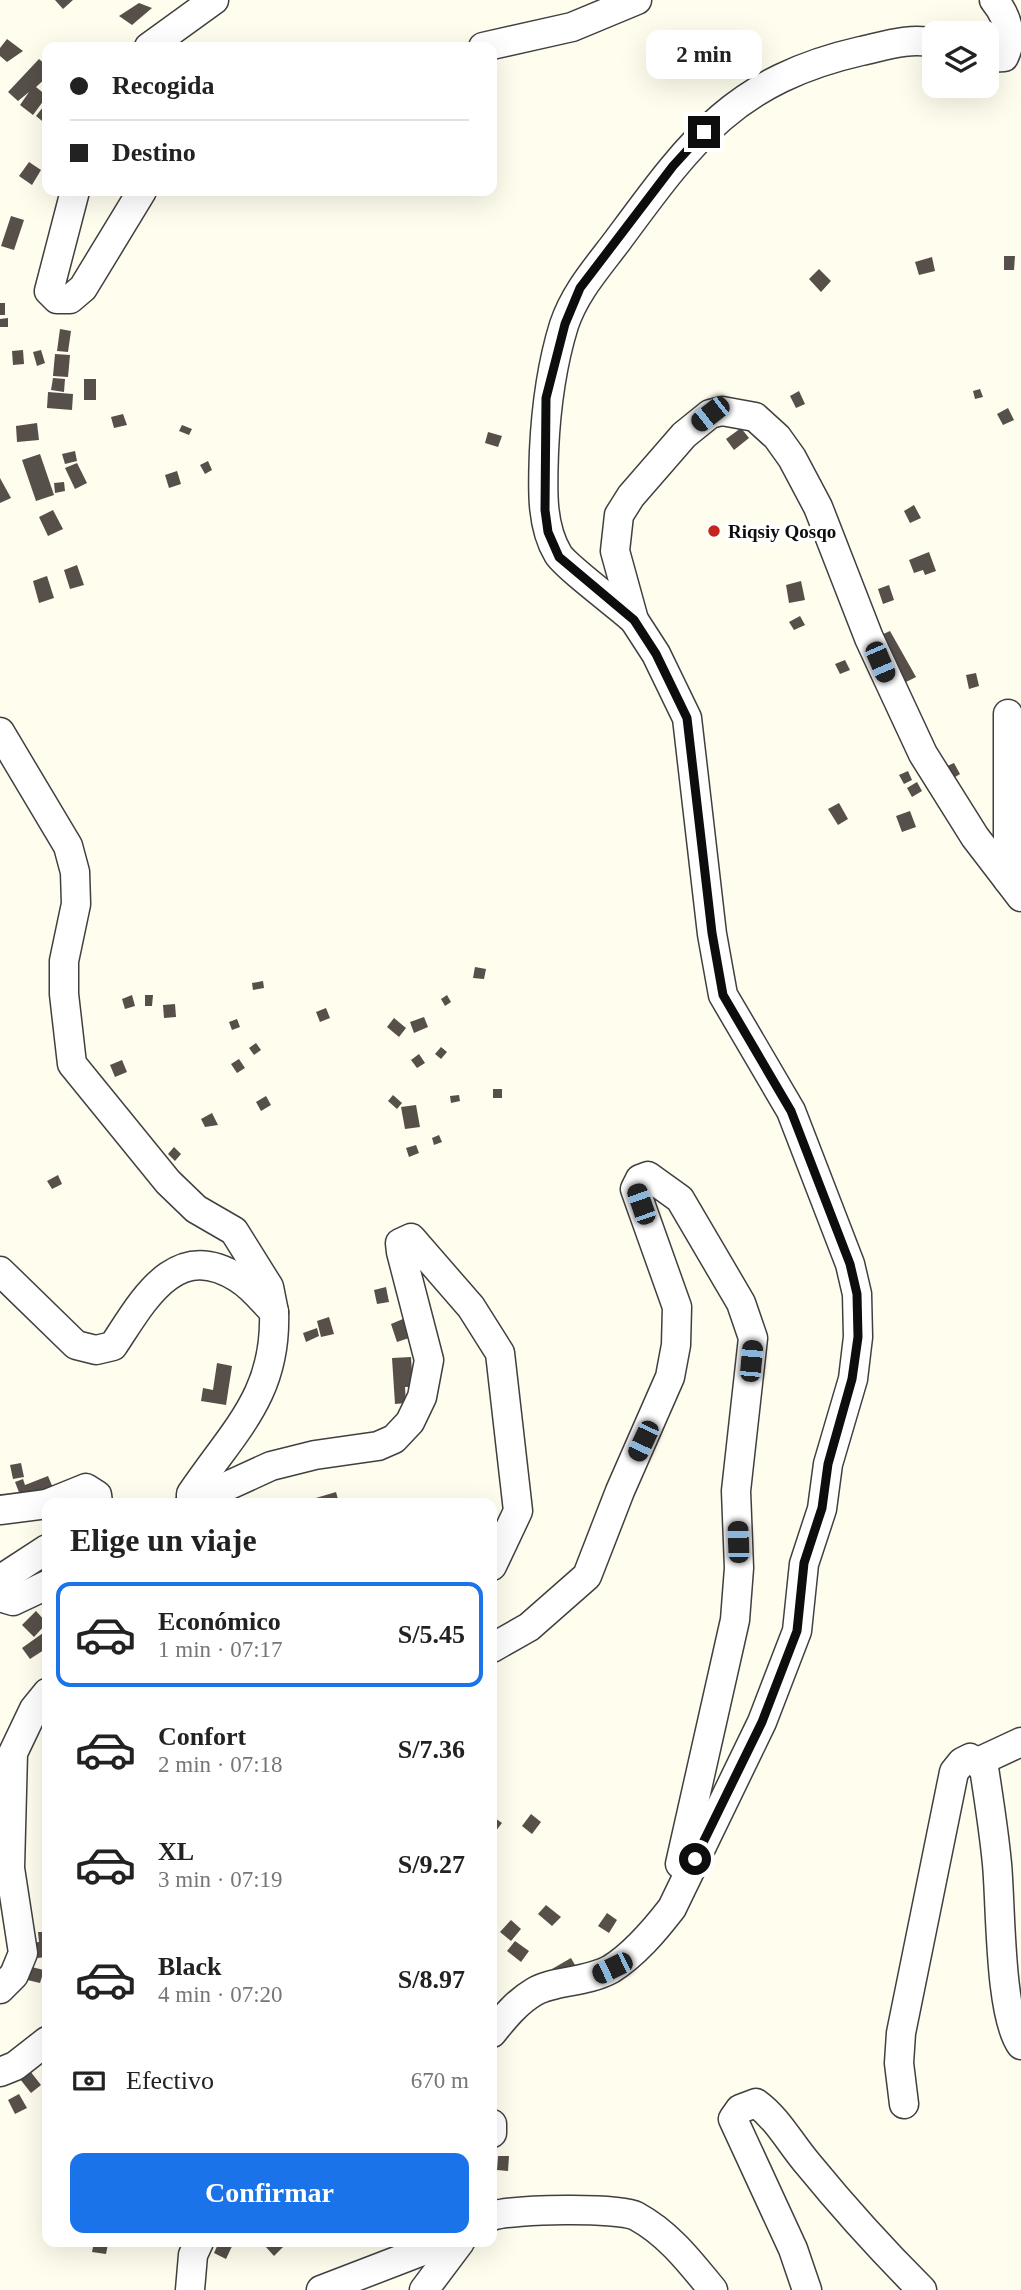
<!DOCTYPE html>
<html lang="es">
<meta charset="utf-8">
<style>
:root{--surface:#fff;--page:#f2f2f2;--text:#222;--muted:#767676;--line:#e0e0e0;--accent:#1a73e8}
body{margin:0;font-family:Georgia,serif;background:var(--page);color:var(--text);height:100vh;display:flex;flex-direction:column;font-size:26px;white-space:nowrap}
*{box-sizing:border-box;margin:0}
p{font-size:23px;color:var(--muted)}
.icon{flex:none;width:38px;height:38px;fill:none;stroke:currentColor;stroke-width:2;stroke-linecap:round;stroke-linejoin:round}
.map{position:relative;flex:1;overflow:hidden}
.details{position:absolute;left:42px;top:1498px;width:455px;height:749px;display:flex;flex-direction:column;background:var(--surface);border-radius:14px;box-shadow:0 7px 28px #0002}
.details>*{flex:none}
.top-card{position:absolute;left:42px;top:42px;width:455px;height:154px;border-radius:14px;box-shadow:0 7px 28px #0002;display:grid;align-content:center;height:154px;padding:0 28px;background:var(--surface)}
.tools{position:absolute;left:922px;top:21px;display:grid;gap:14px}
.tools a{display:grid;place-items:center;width:77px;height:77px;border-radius:14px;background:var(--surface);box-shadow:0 7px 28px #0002;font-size:35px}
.end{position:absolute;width:32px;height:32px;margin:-16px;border:9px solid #0d0d0d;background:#fff;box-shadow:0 0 0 4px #fff}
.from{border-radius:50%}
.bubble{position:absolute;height:49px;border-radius:14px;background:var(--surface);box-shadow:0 7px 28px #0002;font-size:23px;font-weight:600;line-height:49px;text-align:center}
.car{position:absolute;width:21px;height:42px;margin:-21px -10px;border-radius:9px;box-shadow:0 0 5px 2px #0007;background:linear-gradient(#222 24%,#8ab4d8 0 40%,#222 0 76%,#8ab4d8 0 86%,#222 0)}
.top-card b{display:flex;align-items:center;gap:24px;height:66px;font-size:26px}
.top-card b+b{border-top:2px solid var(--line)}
.top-card i{width:18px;height:18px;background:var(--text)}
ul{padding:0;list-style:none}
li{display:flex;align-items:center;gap:21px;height:105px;margin:0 14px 10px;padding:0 14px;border:4px solid transparent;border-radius:14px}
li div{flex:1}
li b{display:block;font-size:26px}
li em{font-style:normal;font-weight:600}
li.active{border-color:var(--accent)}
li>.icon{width:63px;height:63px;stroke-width:1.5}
h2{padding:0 28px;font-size:32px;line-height:84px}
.pay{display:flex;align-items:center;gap:18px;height:77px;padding:0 28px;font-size:26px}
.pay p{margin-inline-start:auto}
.primary-button{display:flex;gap:14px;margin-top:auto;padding:14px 28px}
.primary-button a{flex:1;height:80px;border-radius:14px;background:var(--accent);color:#fff;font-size:28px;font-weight:600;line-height:80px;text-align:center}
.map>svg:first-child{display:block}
.building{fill:#574f49}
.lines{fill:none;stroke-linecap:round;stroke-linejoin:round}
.minor-casing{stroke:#404040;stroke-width:31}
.minor{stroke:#fff;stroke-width:28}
.route{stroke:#0d0d0d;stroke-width:9}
.poi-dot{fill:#c5251d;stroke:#fff;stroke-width:2.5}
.labels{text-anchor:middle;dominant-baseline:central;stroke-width:7;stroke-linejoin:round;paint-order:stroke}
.poi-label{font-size:19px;font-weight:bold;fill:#0d0d0d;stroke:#fff;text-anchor:start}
</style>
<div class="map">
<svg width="1021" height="2290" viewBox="0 0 1021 2290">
<rect width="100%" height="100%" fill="#fffded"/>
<g class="building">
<polygon points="55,0 73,0 63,9"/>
<polygon points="139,3 152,8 132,25 119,16"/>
<polygon points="7,39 23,51 7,62 0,56 0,48"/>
<polygon points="39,59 47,66 47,77 36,87 47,96 33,115 20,105 29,92 18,101 8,92"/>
<polygon points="47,102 47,125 36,116"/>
<polygon points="29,162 41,170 32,185 19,176"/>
<polygon points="11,216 24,220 14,250 1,246"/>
<polygon points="1004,256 1015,256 1014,270 1004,270"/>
<polygon points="932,257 935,271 919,275 915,262"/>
<polygon points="819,269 831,281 821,292 809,279"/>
<rect x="0" y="303" width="5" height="12"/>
<polygon points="8,318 8,327 0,327 0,319"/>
<polygon points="60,329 71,331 68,352 57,351"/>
<polygon points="23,350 24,364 13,365 12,351"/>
<polygon points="41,350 45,363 37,366 33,352"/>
<polygon points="55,354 70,355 68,377 53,376"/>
<polygon points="53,378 65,379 64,392 51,390"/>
<rect x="84" y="379" width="12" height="21"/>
<polygon points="980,389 983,397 975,399 973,391"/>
<polygon points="799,391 805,404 796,408 790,396"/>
<polygon points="48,392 73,394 72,410 47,408"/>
<polygon points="1008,408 1014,420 1003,425 997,414"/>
<polygon points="123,414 127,425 114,428 111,417"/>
<polygon points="37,423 39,440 17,442 16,426"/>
<polygon points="182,425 192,429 189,435 179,431"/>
<polygon points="741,428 749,438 734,450 726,439"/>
<polygon points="488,432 502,436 498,447 485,443"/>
<polygon points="75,451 77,461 65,464 62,454"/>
<polygon points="40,454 54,495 36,501 22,460"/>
<polygon points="208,461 212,470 205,474 200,465"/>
<polygon points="77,463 87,483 75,489 65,468"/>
<polygon points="177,471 181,484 169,488 165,475"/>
<polygon points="0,478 11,498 0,503"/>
<polygon points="64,482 65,491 55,493 54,483"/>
<polygon points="914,505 921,518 910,523 904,511"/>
<polygon points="53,510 63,529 48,536 39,517"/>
<polygon points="929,552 936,571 925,575 923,570 914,573 909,560"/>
<polygon points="77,565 84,585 70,589 64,570"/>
<polygon points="47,576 54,598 39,603 33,581"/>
<polygon points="801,581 805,600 789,603 786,585"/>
<polygon points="889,585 894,600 883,604 878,589"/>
<polygon points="800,616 805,625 794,630 789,622"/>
<polygon points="890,631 916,677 902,684 879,636"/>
<polygon points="845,660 850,670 840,674 835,664"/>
<polygon points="976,673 979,686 969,689 966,675"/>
<polygon points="954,763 960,774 952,779 945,767"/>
<polygon points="908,771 912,780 904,784 899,775"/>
<polygon points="917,782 922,791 912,797 907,788"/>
<polygon points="839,803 848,819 838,825 828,809"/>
<polygon points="910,811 916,827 902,832 896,816"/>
<polygon points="475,967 486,969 484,979 473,978"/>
<polygon points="263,981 264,988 253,990 252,983"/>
<polygon points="132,995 135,1006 125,1009 122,999"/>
<polygon points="145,995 153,995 152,1006 145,1006"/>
<polygon points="447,995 451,1002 445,1006 441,999"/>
<polygon points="175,1004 176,1017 164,1018 163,1005"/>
<polygon points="326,1008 330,1018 320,1022 316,1012"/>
<polygon points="424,1017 428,1027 414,1033 410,1022"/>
<polygon points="394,1018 406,1028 399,1037 387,1027"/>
<polygon points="237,1019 240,1027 232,1030 229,1022"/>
<polygon points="256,1043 261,1050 254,1055 249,1048"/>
<polygon points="441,1047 447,1052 441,1059 435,1054"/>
<polygon points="419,1054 425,1063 417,1068 411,1060"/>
<polygon points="239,1059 245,1068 237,1073 231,1064"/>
<polygon points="122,1060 127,1072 115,1077 110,1065"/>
<rect x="493" y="1089" width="9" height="9"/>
<polygon points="393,1095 402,1103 397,1109 388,1101"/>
<polygon points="459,1095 460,1101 451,1103 450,1096"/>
<polygon points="266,1096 271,1105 261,1111 256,1102"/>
<polygon points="416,1105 420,1127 405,1129 401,1107"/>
<polygon points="212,1113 218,1125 205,1127 201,1119"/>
<polygon points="439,1135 442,1142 434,1145 432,1138"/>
<polygon points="416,1145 419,1153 409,1157 406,1148"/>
<polygon points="174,1147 181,1154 175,1161 168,1154"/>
<polygon points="58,1175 62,1184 52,1189 47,1181"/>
<polygon points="386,1287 389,1302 377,1304 374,1290"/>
<polygon points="329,1317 334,1334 321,1337 317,1321"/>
<polygon points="403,1319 409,1338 397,1342 391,1324"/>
<polygon points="317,1328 319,1336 306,1342 303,1333"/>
<polygon points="411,1357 413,1387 405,1387 406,1403 395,1404 392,1358"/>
<polygon points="217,1363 232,1366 226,1405 201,1401 203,1388 213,1390"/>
<polygon points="21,1463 24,1477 13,1479 10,1465"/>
<polygon points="48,1476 53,1488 22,1500 15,1482 23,1479 25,1485"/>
<polygon points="336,1492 339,1503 299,1503"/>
<polygon points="36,1611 47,1623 34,1637 22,1625"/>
<polygon points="43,1633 47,1648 30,1659 22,1648"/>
<polygon points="531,1814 541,1822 532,1834 522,1826"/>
<polygon points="492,1816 502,1823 492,1836"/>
<polygon points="546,1905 561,1917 552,1926 538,1914"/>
<polygon points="607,1913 617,1920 609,1933 598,1926"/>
<polygon points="511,1920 521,1929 511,1941 500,1932"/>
<polygon points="38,1932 47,1932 47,1957 27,1959 26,1943 39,1942"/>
<polygon points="515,1941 529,1951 521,1962 507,1951"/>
<polygon points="571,1958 579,1972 560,1983 552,1969"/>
<polygon points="23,1965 44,1970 40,1983 19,1978"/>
<polygon points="30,2071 41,2085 31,2093 20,2079"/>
<polygon points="19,2094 27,2108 15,2114 8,2100"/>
<polygon points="498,2156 509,2156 508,2171 497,2170"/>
<polygon points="94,2242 108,2244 106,2254 92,2252"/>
<polygon points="219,2242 234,2242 226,2259 214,2253"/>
<polygon points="269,2242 277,2242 283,2247 274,2256 265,2246"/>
</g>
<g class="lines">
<g class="minor-casing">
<g id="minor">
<polyline points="149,47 214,0"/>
<polyline points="483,47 572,27 637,0"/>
<path d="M987 58 1004 57C1014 37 1007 16 994 0"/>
<polyline points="75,191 49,291 57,299 70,299 83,288 142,191"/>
<path d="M634 620C620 607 565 566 558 554 540 524 543 485 544 451 546 407 551 367 564 325 575 292 597 268 618 240 691 141 734 80 861 51 884 46 911 37 934 43"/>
<polyline points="0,732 68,846 75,872 76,904 64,961 64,994 72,1064 168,1182 196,1209 234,1231 269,1287 274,1312"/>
<polyline points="1008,880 1008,714"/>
<path d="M0 1271 76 1345 96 1350 113 1346C143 1301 175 1238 238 1278 252 1286 263 1301 274 1312 277 1395 234 1430 191 1494V1503"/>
<polyline points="49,1503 86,1488 97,1495 98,1503"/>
<polyline points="190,1503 271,1466 315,1455 378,1446 394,1439 410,1422 422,1397 429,1360 401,1252 400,1243 411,1238 471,1307 500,1353 518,1511 492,1566"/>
<polyline points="0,1510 47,1504"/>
<polyline points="0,1586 4,1577 47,1549"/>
<polyline points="0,1597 13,1601 47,1585"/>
<polyline points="492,1648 529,1627 587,1576 620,1491 670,1377 676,1345 677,1307 635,1189 640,1179 648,1176 680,1199 741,1303 753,1338 736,1491 739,1568 735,1620 680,1864"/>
<polyline points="978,1762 1021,1742"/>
<polyline points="0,1989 14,1975 23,1953 10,1868 13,1753 34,1709 47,1693"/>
<path d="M492 2033C504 2018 517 2002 534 1992 553 1980 586 1983 611 1969 635 1954 655 1930 672 1908L762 1722 797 1631 804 1564 822 1509 828 1464 853 1379 858 1337 857 1294 850 1264 791 1111 723 995 712 934 687 718 656 654 634 620 615 551 619 515 631 496 684 435 710 414 722 411 755 417 777 437 792 458 818 507 869 638 923 754 975 837 1021 897"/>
<polyline points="0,2072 15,2066 47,2041"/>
<path d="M904 2104 899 2063 901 2033 954 1772 962 1762 970 1758 984 1768C989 1800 994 1832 997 1864 1001 1906 999 2014 1021 2045"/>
<polyline points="492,2124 492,2133"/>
<path d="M492 2216C513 2209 618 2207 636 2216 669 2234 690 2262 713 2290"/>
<polyline points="190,2290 193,2255 199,2242"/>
<polyline points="321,2290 446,2242"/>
<polyline points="424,2290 460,2242"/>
<path d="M807 2290 793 2249 733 2119 740 2109 756 2103C778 2119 790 2143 808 2164 844 2208 882 2250 922 2290"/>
</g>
</g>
<use href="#minor" class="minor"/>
</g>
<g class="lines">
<polyline class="route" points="695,1859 762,1722 797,1631 804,1563 822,1508 828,1464 852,1379 858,1337 857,1294 850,1264 791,1111 723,995 712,933 687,718 656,654 634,620 559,557 548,532 545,510 546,398 565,324 580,288 673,166 704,132"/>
</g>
<circle class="poi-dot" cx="714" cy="531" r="7"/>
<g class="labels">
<g class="poi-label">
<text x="728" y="531">Riqsiy Qosqo</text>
</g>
</g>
</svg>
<div class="tools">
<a><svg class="icon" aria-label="layers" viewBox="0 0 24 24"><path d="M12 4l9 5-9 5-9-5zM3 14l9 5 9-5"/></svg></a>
</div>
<i class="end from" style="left:695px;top:1859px"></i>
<i class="end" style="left:704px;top:132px"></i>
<div class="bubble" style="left:646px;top:30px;width:116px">2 min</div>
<i class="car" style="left:710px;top:414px;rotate:232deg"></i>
<i class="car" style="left:880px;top:662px;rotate:157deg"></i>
<i class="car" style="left:641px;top:1204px;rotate:341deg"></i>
<i class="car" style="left:751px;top:1361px;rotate:5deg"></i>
<i class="car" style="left:643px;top:1441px;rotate:205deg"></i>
<i class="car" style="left:738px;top:1542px;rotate:358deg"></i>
<i class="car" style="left:612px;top:1968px;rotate:244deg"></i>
<div class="top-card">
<b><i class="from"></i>Recogida</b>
<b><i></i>Destino</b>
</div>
<section class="details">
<h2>Elige un viaje</h2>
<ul>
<li class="active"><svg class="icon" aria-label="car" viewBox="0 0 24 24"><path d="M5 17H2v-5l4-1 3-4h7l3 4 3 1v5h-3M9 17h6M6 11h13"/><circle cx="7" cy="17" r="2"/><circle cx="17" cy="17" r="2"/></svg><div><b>Económico</b><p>1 min · 07:17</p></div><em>S/5.45</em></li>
<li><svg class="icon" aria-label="car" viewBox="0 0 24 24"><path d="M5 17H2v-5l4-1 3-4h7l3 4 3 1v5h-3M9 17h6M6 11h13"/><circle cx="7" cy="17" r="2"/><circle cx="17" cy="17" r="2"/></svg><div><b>Confort</b><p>2 min · 07:18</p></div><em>S/7.36</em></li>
<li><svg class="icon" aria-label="car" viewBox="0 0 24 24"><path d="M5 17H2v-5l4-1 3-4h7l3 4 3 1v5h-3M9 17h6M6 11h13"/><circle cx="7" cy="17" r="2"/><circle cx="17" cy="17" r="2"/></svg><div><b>XL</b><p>3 min · 07:19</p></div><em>S/9.27</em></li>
<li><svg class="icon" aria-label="car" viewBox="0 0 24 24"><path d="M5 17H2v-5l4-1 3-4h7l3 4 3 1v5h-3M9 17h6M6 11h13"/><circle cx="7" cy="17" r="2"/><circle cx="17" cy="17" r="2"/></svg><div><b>Black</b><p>4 min · 07:20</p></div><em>S/8.97</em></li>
</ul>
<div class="pay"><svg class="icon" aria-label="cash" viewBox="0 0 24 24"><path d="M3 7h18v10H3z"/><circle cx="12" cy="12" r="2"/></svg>Efectivo<p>670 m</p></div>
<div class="primary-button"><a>Confirmar</a></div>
</section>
</div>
